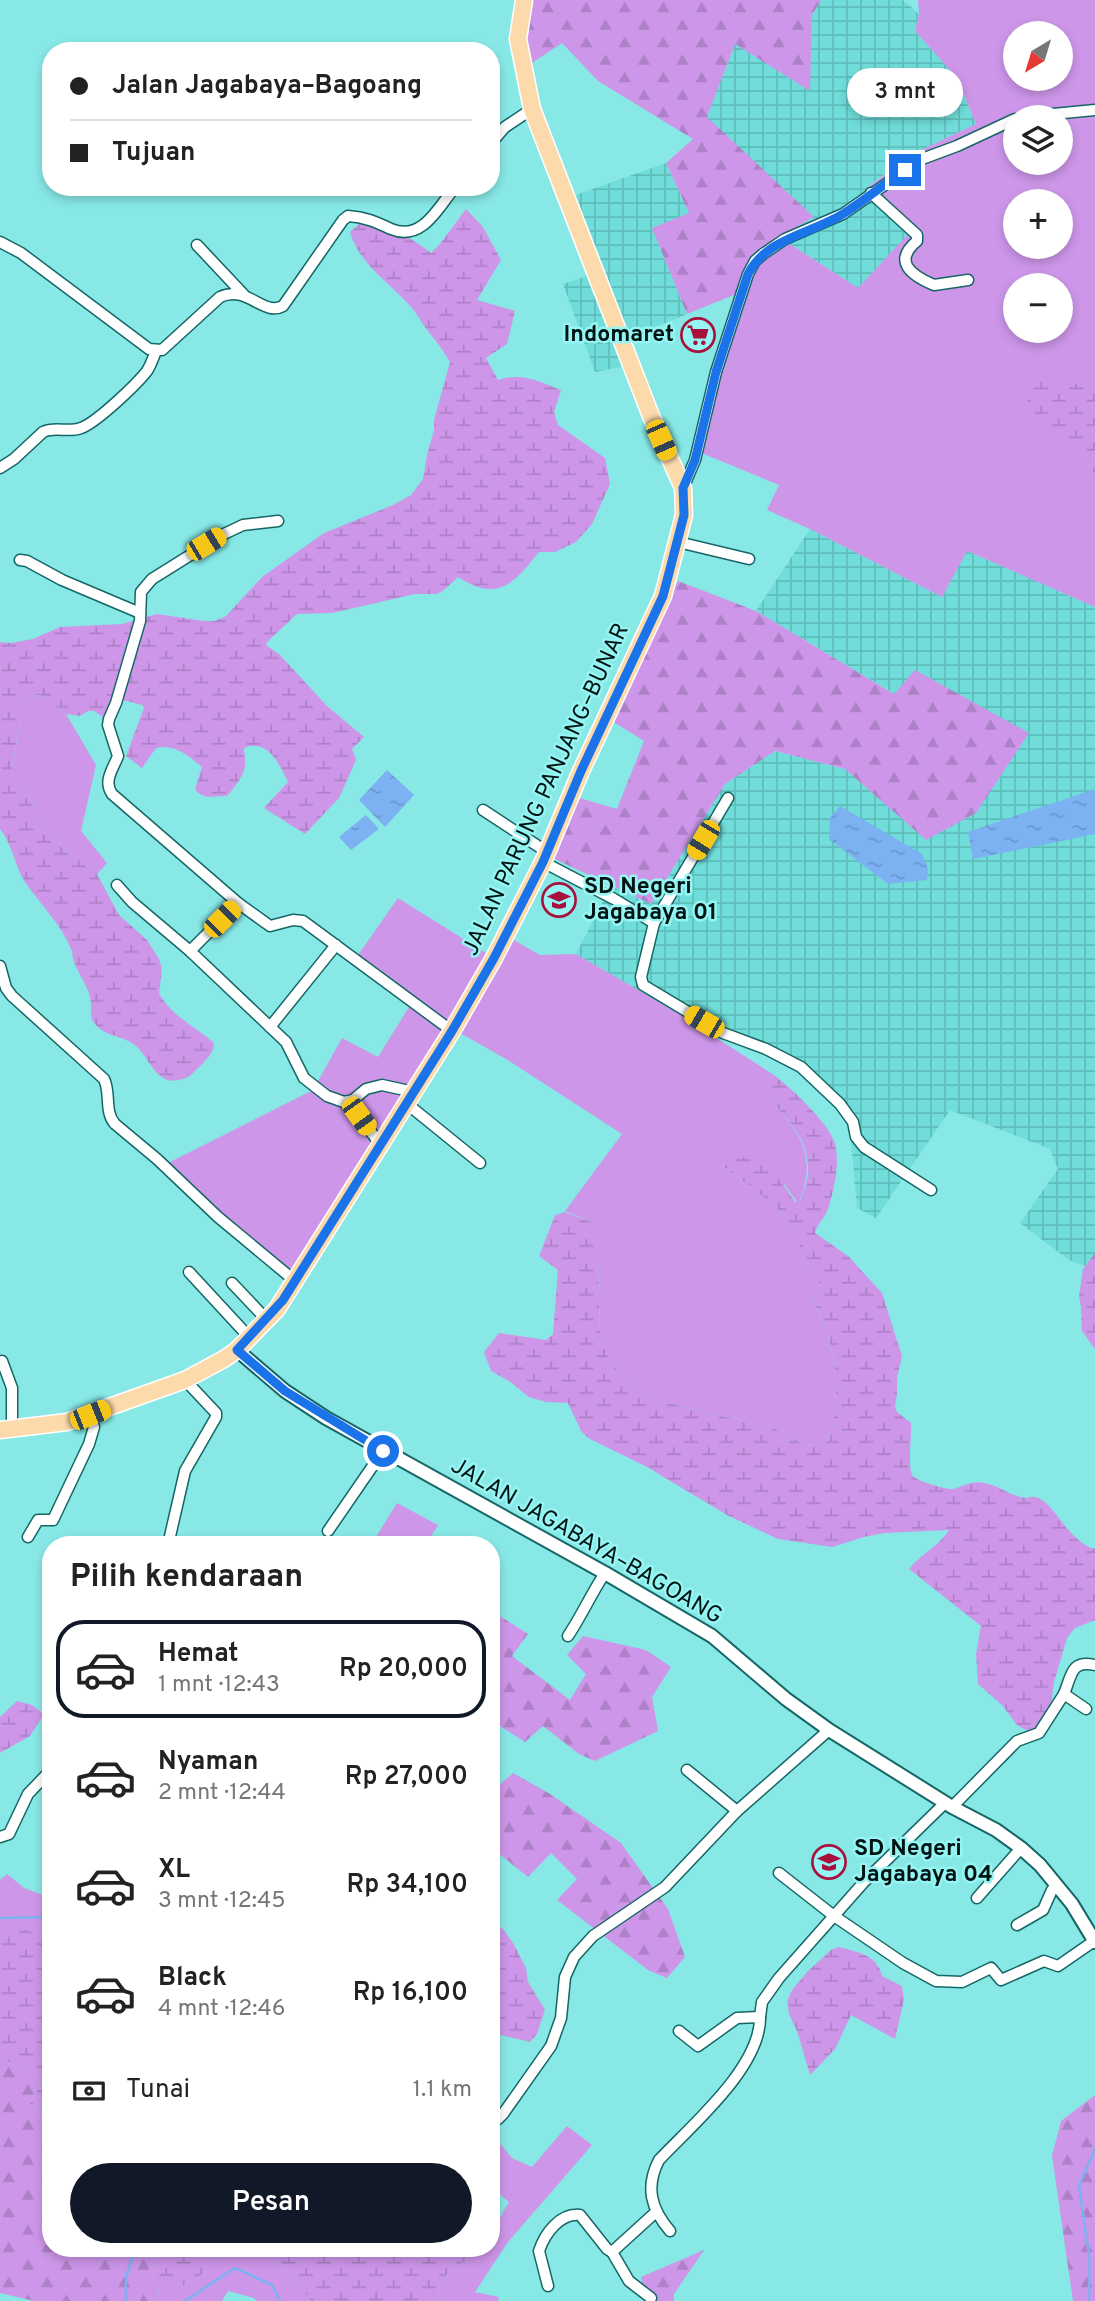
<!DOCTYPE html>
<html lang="id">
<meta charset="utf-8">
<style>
:root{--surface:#fff;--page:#f2f2f2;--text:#222;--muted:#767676;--line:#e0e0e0;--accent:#111827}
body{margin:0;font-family:Overpass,sans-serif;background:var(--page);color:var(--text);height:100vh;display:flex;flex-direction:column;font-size:26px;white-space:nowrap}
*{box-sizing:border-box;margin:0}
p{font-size:23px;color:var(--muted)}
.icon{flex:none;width:38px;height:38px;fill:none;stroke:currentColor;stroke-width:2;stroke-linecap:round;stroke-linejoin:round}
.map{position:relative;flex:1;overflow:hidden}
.drawer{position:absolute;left:42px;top:1536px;width:458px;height:721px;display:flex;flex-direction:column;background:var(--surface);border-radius:28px;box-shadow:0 4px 10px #0003}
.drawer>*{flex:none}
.top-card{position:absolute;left:42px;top:42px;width:458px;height:154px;border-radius:28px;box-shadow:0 4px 10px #0003;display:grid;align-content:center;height:154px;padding:0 28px;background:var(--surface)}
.needle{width:46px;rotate:218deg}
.fabs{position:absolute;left:1003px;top:21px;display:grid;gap:14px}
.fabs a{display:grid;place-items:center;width:70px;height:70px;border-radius:50%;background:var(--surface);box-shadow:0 4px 10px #0003;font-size:35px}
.end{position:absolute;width:32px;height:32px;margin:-16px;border:9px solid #1a73e8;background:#fff;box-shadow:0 0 0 4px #fff}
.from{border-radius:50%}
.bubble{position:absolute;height:49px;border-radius:24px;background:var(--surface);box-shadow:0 4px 10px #0003;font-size:23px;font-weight:600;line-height:49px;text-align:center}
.car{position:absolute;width:21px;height:42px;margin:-21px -10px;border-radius:9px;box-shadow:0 0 5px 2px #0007;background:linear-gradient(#f5c518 24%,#345 0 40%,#f5c518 0 76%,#345 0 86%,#f5c518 0)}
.top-card b{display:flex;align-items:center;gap:24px;height:66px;font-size:26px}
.top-card b+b{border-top:2px solid var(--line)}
.top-card i{width:18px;height:18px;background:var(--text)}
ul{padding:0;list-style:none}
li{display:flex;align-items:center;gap:21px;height:98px;margin:0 14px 10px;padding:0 14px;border:4px solid transparent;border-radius:28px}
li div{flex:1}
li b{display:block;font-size:26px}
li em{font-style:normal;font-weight:600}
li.selected{border-color:var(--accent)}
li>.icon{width:63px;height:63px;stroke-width:1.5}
h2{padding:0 28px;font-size:32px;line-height:84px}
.pay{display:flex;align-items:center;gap:18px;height:77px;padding:0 28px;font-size:26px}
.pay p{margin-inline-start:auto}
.action{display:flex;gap:14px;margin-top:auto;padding:14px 28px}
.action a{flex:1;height:80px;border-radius:42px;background:var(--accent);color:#fff;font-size:28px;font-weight:600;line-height:80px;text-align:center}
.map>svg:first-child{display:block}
.industrial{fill:url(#industrial-grid)}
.grass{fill:#cd96e9;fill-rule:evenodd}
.forest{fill:url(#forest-firs)}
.wetland{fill:url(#wetland-marsh)}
.water{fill:url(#water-ripples)}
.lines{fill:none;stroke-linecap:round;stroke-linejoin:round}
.stream{stroke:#7cb1f2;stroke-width:2.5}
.minor-casing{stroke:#156665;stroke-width:13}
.tertiary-casing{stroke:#156665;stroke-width:16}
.primary-casing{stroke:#fff;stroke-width:19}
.minor{stroke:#fff;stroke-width:10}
.tertiary{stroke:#fff;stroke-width:12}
.primary{stroke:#fddaac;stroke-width:16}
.route{stroke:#1a73e8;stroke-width:9}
.labels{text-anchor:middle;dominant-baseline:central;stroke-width:5;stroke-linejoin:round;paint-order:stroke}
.poi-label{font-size:23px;font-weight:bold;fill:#011313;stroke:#95f5f3;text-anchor:start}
.street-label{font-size:23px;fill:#011313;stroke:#95f5f3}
</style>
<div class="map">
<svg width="1095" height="2301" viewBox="0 0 1095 2301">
<defs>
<pattern id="industrial-grid" width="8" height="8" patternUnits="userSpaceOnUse" patternTransform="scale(1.75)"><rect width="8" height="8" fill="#70ddda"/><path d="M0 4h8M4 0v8" fill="none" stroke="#5fbdba"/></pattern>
<pattern id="forest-firs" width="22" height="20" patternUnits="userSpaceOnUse" patternTransform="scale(1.75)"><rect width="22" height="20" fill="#cd96e9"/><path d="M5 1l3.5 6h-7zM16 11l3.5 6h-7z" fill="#ae80c7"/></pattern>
<pattern id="wetland-marsh" width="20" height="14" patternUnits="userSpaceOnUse" patternTransform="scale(1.75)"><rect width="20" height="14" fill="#cd96e9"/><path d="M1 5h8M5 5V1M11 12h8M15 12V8" fill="none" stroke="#ae80c7"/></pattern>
<pattern id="water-ripples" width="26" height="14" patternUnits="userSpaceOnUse" patternTransform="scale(1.75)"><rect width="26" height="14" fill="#7cb1f2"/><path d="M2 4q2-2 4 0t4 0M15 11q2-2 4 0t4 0" fill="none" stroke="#6997cf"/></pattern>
</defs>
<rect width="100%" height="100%" fill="#87e8e6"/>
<g class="industrial">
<polygon points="821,0 903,0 919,14 915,31 957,78 976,124 917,152 865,188 912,230 858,288 779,237 813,218 706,117 735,44 809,90 812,15"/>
<polygon points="666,163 689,213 652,228 687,314 621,341 630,365 595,372 563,284 599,272 573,196"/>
<polygon points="810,529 942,597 967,551 1095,607 1095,1253 1085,1266 1069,1260 1020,1223 1058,1169 1050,1149 950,1110 876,1218 857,1208 849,1119 786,1054 676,1012 576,954 611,886 651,904 725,784 775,751 845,769 927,840 895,694 756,611"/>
</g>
<g class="grass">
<path d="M918 0H1095V390L1078 454 1095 474V607L967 551 942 597 810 529 767 510 779 485 699 452 734 295 779 237 858 288 912 230 865 189 917 152 976 124 957 78 915 31 919 14ZM1015 33H1060V79H1015ZM1015 117H1060V163H1015ZM1015 201H1060V247H1015ZM1015 285H1060V331H1015Z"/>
<polygon points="40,695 66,714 96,765 81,831 107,863 97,874 68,852 41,823 34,812 32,802 11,774 20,723 11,704"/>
<path d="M398 898 497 960 512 939 540 955 576 954 676 1012 774 1075 770 1076 763 1094C788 1118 814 1145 805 1183 803 1191 803 1197 797 1202L785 1185 721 1165 749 1185 786 1216 805 1259 820 1284 814 1302C829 1336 840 1365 835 1403 833 1421 834 1428 825 1444 807 1450 800 1442 785 1433 779 1430 772 1428 765 1426 704 1408 618 1410 600 1334L597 1224 565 1211 622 1134 506 1059 453 1029 298 1278 178 1179 168 1163 313 1090 342 1038 378 1057 414 999 356 958Z"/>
<polygon points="397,1503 438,1525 426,1545 371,1545"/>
<polygon points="7,1874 24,1888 51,1898 51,1942 29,1930 0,1942 0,1880"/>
<polygon points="567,2126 592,2145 508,2242 475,2292 499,2297 498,2301 434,2301 449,2270 465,2261 480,2249 492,2249 492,2232 509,2202 493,2189 492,2191 492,2134 512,2158 532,2167"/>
<path d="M218 2249H263L295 2279 311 2301H257L254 2298 228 2291 222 2301H160L158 2289C197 2285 199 2282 218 2249Z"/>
</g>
<g class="forest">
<polygon points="521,0 821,0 812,15 810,91 735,44 707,117 814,217 779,237 734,295 687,314 652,228 689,213 666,163 693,139 598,81 562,43 523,69"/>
<polygon points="678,581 756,611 894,694 915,670 1029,733 976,813 926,840 845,769 775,751 725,784 651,904 544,854 566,794 617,809 644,741 604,716"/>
<polygon points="492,1611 528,1634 512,1656 570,1700 586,1674 567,1655 583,1636 646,1650 671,1667 652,1697 658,1731 595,1761 579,1754 543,1726 525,1742 492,1721"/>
<polygon points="513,1773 550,1794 621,1843 668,1909 685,1957 667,1978 648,1970 557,1900 577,1879 551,1853 528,1877 492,1848 492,1779 499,1785"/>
<polygon points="0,2057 41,2081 30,2104 51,2120 51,2249 159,2249 151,2278 151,2285 158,2289 160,2301 34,2301 0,2293"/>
<polygon points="1095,2095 1095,2301 1073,2301 1052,2156 1061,2121"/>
<polygon points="704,2250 674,2294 674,2301 645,2301 641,2277"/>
</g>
<g class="wetland">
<path d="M466 209 483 227 501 260 477 300 515 311 507 344 486 358 498 380C523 372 538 381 561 390L554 412 558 425 605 458 610 484 592 524 576 542 555 552H539C513 584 498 603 458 577L444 590 437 594H415L332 613 297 614 267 642 266 645 280 655 327 706 364 737 352 749 356 760 339 798 305 834 264 808 288 782C279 764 268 738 244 748 244 752 245 755 245 759 247 774 235 786 227 796 215 796 202 800 195 789L202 767C189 756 174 743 156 748L142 768 126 756 144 708 142 705 119 699 109 721 94 711H88L80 716 66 714 40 695 12 704 20 722 11 774 32 802 34 812 41 823 68 852 97 874 119 915 147 940 159 959 162 969 159 993C172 1017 194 1025 214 1043 214 1055 201 1065 193 1073 189 1077 185 1079 179 1080 154 1086 149 1053 132 1043 119 1035 105 1036 95 1024 89 1017 92 1012 91 1004 90 987 78 975 73 959 71 952 74 956 71 949 61 924 40 904 25 882 14 865 13 845 0 829V642L11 643 33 639 60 627 122 624 157 614 204 621H215L226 616 262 577 324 533 393 505 411 495 423 479 427 455 434 430V420L450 362C443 350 436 341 428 331 422 324 418 315 412 308 391 284 359 264 350 232L359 224C386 223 411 237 431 253L440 244Z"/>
<polygon points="1050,378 1061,378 1095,390 1095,474 1028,406 1027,392 1034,385"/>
<path d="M774 1075C791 1088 830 1124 835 1144 840 1165 834 1189 828 1209 825 1218 817 1224 815 1233L848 1256 882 1293 902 1356 897 1378V1394L895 1407 897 1412 911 1423C912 1435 907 1469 913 1476 917 1481 947 1490 953 1489 965 1486 972 1480 984 1483 998 1485 1011 1496 1025 1498 1028 1498 1032 1496 1035 1497 1055 1501 1067 1542 1095 1549V1620L1075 1628 1067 1638 1054 1682 1049 1720 1039 1731 1026 1730 1017 1725 1002 1705 978 1684 976 1654 981 1626 909 1569C921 1554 939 1546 949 1530L885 1533 864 1537 832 1547 778 1539 727 1515 647 1467 588 1438 581 1431 568 1403 546 1402 529 1397 509 1381 491 1371 484 1352 499 1333 546 1340 553 1334 558 1270 539 1256 555 1215 565 1212 597 1224 600 1334C618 1410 704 1408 765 1426 772 1428 779 1430 785 1433 800 1442 807 1450 825 1444 834 1428 833 1421 835 1403 840 1366 829 1335 814 1302L820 1284 805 1259 786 1216 749 1185 721 1165 722 1155 725 1151C761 1161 775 1169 795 1202L802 1198C804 1189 808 1179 808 1170 809 1138 784 1114 763 1094V1086L770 1076Z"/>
<polygon points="1095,1253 1095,1349 1082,1331 1081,1307 1079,1296 1083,1269"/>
<polygon points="17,1701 32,1705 44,1714 30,1736 0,1753 0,1717"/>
<polygon points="492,1920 504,1930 513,1943 526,1968 528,1982 545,2010 537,2034 530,2042 492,2033"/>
<polygon points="15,1929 29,1930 51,1942 51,2120 30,2104 41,2081 0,2057 0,1942"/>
<path d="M839 1947C857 1952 878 1955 882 1976L902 1986 904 2000 895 2039 851 2015 835 2049 810 2075 797 2031 789 2014 787 2001 792 1990 807 1972 831 1950Z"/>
<path d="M159 2249H218C199 2282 197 2285 158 2289L151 2285V2278Z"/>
<polygon points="263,2249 480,2249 465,2261 449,2270 434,2301 311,2301 295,2279"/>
</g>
<g class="water">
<polygon points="387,770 414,795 385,827 359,800"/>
<polygon points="1095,789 1095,834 973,859 968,832"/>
<polygon points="840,806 922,854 928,868 927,880 888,884 829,839 830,818"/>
<polygon points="366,815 379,829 351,850 339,837"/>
</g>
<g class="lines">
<g class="stream">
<polyline points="0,1918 51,1917"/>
<polyline points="126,2301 126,2277 135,2249"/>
<polyline points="185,2301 235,2268 272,2285 280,2301"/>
<polyline points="1089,2301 1089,2255 1079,2185 1095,2149"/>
</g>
<g class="minor-casing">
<g id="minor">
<polyline points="1022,117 1095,110"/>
<polyline points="492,142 505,127 532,109"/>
<path d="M871 193 917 235V241C893 261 910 275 934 285L968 280"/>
<path d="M0 242 21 253 149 349 162 350 220 297C247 284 263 317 283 306L343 220 348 216C365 217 376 222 391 229 422 242 438 208 455 187"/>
<polyline points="197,245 244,295"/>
<path d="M0 468 14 459 43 432C55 426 68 433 81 428 96 423 136 385 147 371 151 365 153 358 156 351"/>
<polyline points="683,488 695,460 716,372 748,274 755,261 763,254 785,239 843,214 922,159 957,146 1015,119"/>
<path d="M278 521 243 525 224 534 152 579 141 592 140 621 116 703 109 719 108 725 118 756C113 769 103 781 112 794L238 903 270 926 293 920 303 921 452 1031"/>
<polyline points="678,542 749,559"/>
<polyline points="20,560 27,561 62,580 140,613"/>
<polyline points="728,798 654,923 641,977 643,985 723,1033 766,1049 801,1067 840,1104 853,1122 856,1137 864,1147 931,1190"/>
<polyline points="483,810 547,852"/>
<polyline points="543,862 614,899 654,923"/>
<polyline points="117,885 132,902 190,951 286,1042 304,1078 327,1096 344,1102 353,1100 366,1089 382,1085 414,1092"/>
<polyline points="190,951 238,903"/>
<path d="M0 966 6 988 12 996 104 1079C111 1093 104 1112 115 1124L157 1159 218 1217 295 1281"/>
<polyline points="270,1027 336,945"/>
<polyline points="344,1102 359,1116 380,1144"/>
<polyline points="406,1103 480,1163"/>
<polyline points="189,1272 249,1337"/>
<polyline points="232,1283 267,1320"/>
<polyline points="2,1361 12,1388 12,1430"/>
<polyline points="328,1531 383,1451"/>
<polyline points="28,1537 38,1520 53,1520 89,1444 94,1427 90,1415"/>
<polyline points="168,1545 185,1471 216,1417 216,1413 185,1380"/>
<path d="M568 1636C582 1615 591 1594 605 1573"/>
<path d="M1064 1694C1072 1674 1071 1660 1095 1665"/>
<polyline points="687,1770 737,1811"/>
<polyline points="952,1807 1017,1741 1039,1733 1064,1694 1086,1709"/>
<polyline points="0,1837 9,1834 28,1794 51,1770"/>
<polyline points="779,1873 834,1916 903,1963 936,1981 962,1982 991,1968 1001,1980 1044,1961 1058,1966 1094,1941"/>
<polyline points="977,1898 1021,1848"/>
<polyline points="1017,1925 1043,1910 1052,1890 1057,1885"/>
<polyline points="679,2031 698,2046 737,2018 760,2017 762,2002 779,1978 864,1882 945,1803"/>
<polyline points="492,2120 498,2119 503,2114 551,2046 561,2018 565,1977 574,1957 593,1936 665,1887 737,1811 829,1730"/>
<path d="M670 2231C651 2209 645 2187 659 2160 691 2126 761 2067 760 2017"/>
<polyline points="612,2252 629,2281 651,2298"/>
<path d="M548 2286 539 2251C545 2233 560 2213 580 2215L607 2249 612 2252 656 2212"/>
</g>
</g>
<g class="tertiary-casing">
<polyline id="tertiary" points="237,1350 285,1391 326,1418 605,1573 712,1636 786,1699 829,1730 952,1807 996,1830 1021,1848 1040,1865 1072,1904 1095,1942"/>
</g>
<g class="primary-casing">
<polyline id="primary" points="0,1430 67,1422 185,1380 224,1359 237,1350 277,1309 452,1031 494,958 543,862 581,771 663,596 684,515 683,488 651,416 532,109 518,39 524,0"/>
</g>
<use href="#minor" class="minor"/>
<use href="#tertiary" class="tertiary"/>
<use href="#primary" class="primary"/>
</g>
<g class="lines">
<path class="route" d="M383 1451 285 1391 237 1350 283 1300 452 1031 494 958 543 862 581 771 663 596 684 515 683 488 695 460 716 372 748 274C767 238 810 234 843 214 864 201 884 184 905 170"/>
</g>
<defs>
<g id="supermarket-ring" transform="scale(1.75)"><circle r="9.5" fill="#95f5f3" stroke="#a8113c" stroke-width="1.5"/><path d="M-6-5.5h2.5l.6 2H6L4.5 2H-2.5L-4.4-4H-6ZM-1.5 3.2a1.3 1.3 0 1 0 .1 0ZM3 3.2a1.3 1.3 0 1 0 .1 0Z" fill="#a8113c"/></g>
<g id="school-ring" transform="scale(1.75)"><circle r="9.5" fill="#95f5f3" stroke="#a8113c" stroke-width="1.5"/><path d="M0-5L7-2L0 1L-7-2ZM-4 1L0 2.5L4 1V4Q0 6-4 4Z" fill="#a8113c"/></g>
</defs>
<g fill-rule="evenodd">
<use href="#supermarket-ring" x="698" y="335"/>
<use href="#school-ring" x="559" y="900"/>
<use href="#school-ring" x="829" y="1862"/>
</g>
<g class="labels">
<g class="poi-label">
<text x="674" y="335" text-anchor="end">Indomaret</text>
<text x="584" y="887">SD Negeri<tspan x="584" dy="26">Jagabaya 01</tspan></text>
<text x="854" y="1849">SD Negeri<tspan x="854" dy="26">Jagabaya 04</tspan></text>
</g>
<g class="street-label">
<text transform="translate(547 790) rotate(-65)">JALAN PARUNG PANJANG–BUNAR</text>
<text transform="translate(586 1542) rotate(30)">JALAN JAGABAYA–BAGOANG</text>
</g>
</g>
</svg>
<div class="fabs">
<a><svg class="needle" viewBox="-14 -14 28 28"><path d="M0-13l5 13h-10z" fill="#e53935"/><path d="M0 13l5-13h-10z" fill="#767676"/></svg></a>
<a><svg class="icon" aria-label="layers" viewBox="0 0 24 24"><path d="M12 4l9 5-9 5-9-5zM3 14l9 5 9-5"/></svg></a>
<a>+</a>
<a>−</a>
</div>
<i class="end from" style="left:383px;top:1451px"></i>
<i class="end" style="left:905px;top:170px"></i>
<div class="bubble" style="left:847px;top:68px;width:116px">3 mnt</div>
<i class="car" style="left:661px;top:440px;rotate:156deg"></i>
<i class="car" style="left:206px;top:544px;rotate:59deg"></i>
<i class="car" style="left:703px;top:840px;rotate:211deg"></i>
<i class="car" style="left:222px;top:919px;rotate:45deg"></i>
<i class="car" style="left:704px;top:1022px;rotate:300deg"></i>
<i class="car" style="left:359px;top:1116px;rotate:144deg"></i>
<i class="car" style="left:90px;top:1415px;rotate:68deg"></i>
<div class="top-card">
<b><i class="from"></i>Jalan Jagabaya–Bagoang</b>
<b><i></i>Tujuan</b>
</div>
<section class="drawer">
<h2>Pilih kendaraan</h2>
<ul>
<li class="selected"><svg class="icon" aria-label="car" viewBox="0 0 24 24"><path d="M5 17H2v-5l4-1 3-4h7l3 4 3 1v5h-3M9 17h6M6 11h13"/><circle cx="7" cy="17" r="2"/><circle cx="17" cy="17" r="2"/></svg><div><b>Hemat</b><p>1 mnt · 12:43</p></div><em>Rp 20,000</em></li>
<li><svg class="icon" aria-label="car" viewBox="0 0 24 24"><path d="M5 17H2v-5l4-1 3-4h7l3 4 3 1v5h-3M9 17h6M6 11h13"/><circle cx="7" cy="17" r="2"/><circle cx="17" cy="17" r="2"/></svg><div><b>Nyaman</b><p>2 mnt · 12:44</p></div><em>Rp 27,000</em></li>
<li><svg class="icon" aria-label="car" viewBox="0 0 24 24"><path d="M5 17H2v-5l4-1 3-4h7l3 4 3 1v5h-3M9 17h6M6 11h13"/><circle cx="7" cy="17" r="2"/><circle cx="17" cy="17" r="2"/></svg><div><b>XL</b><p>3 mnt · 12:45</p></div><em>Rp 34,100</em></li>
<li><svg class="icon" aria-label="car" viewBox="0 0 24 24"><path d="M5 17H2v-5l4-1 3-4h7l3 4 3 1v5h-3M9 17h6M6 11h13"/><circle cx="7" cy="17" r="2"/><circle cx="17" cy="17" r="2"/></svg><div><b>Black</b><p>4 mnt · 12:46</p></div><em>Rp 16,100</em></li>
</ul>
<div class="pay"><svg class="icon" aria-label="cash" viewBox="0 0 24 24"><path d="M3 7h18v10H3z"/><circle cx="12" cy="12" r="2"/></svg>Tunai<p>1.1 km</p></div>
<div class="action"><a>Pesan</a></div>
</section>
</div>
